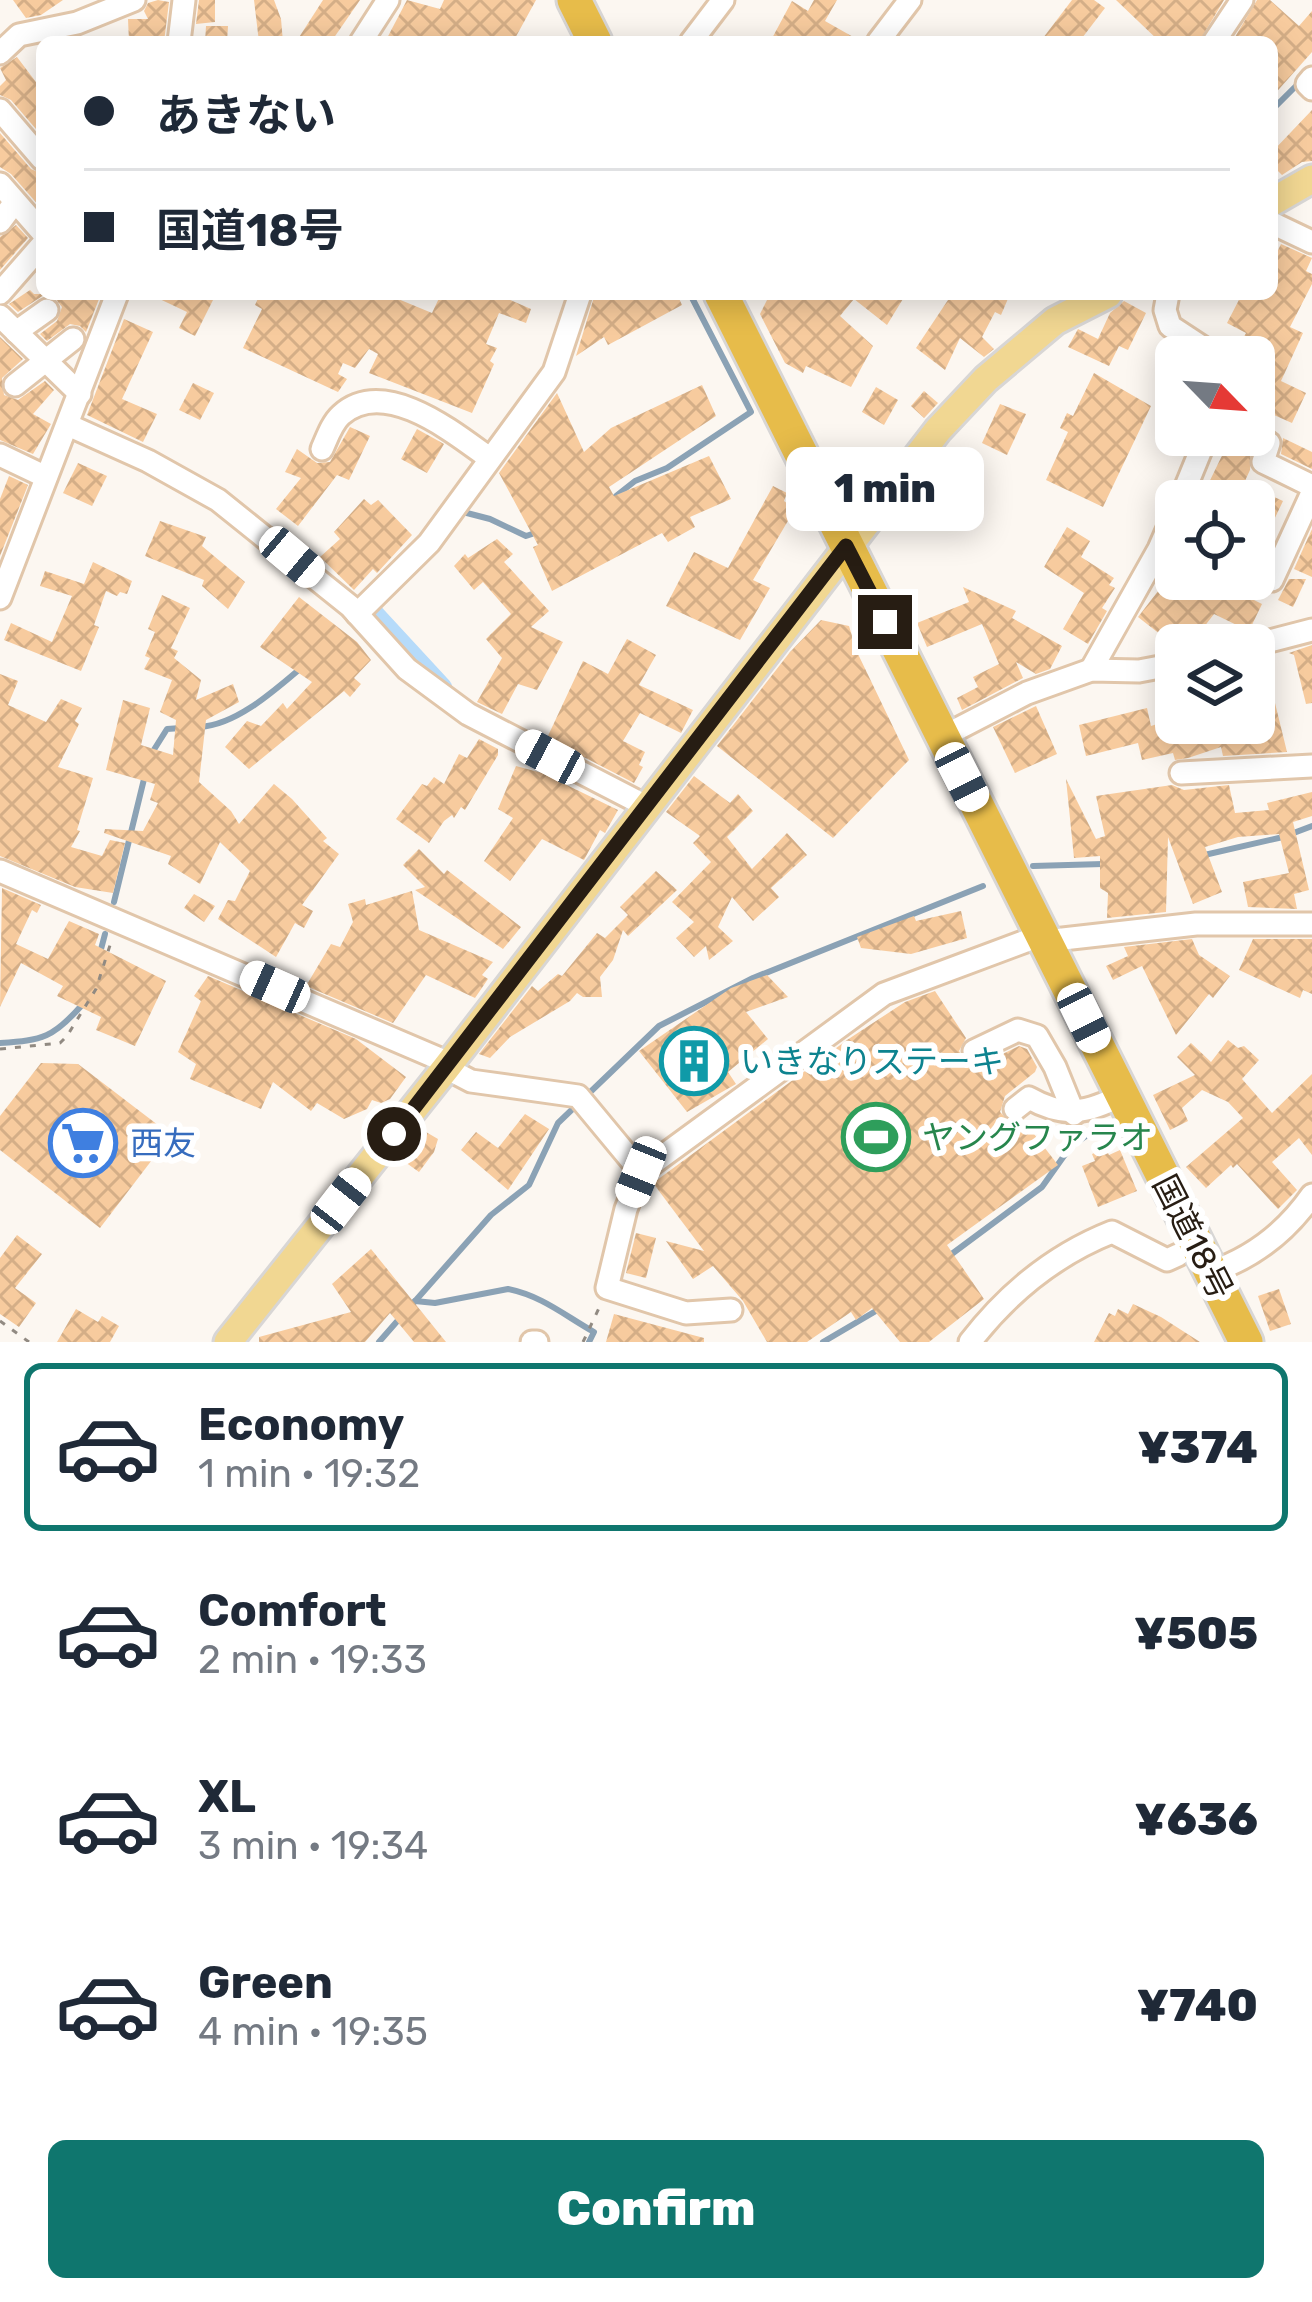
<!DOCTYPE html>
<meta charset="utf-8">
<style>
:root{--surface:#fff;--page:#f6f6f7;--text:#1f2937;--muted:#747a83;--line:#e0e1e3;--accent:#0f766e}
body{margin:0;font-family:Rubik,"Noto Sans JP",sans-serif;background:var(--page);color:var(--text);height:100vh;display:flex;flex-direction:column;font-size:45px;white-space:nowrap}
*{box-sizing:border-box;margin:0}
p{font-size:39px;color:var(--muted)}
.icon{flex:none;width:66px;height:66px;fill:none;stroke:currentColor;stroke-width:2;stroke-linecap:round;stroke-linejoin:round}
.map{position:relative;height:1342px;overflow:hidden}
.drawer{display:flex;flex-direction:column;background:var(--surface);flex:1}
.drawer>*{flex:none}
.banner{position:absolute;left:36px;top:36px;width:1242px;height:264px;border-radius:18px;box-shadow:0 6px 30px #0003;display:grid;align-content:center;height:264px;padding:0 48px;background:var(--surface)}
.needle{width:78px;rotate:115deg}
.fabs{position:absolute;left:1155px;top:336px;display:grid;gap:24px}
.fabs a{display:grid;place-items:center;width:120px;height:120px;border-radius:18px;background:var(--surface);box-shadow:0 6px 30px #0003;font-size:60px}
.end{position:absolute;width:54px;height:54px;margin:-27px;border:15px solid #271d13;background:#fff;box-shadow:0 0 0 6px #fff}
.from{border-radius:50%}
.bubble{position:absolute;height:84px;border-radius:18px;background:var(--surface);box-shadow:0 6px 30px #0003;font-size:39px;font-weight:800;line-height:84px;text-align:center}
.car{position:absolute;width:36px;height:72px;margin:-36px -18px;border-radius:15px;box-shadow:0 0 9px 3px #0007;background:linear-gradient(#fff 24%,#345 0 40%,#fff 0 76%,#345 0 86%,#fff 0)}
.banner b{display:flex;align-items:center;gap:42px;height:114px;font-size:45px}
.banner b+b{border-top:3px solid var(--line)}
.banner i{width:30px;height:30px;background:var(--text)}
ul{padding:21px 0 0;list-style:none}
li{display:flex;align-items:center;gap:36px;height:168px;margin:0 24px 18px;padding:0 24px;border:6px solid transparent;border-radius:18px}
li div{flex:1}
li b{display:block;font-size:45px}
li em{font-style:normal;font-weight:800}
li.selected{border-color:var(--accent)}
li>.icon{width:108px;height:108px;stroke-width:1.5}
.action{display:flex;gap:24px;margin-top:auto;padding:24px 48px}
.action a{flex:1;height:138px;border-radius:18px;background:var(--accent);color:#fff;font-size:48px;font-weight:800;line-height:138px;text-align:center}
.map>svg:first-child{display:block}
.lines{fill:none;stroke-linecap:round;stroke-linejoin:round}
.stream{stroke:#8ba2b5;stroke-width:6}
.canal{stroke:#b6dbfa;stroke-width:21}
.building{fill:url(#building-cross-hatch)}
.minor-casing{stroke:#e1c6aa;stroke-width:27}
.major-casing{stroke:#d8d6d5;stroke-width:33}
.highway-casing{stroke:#d8d6d5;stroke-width:39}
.path{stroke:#918a82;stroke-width:3;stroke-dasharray:6 9;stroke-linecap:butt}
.minor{stroke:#fff;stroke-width:21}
.major{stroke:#f1d792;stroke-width:27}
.highway{stroke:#e7bc4a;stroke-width:33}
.route{stroke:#271d13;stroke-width:15}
.labels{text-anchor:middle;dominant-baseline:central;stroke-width:12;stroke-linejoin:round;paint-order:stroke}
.culture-label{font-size:33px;fill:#0d838f;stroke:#fff;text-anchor:start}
.leisure-label{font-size:33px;fill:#27864d;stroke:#fff;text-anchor:start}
.shop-label{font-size:33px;fill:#366cbe;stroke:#fff;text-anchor:start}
.street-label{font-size:33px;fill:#271d13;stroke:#fff}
</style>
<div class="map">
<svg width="1312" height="1342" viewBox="0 0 1312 1342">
<defs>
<pattern id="building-cross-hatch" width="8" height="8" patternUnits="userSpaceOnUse" patternTransform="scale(3)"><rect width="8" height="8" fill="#f7cb9e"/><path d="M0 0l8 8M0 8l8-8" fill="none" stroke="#d4ae87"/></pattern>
</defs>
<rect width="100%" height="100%" fill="#fcf7f1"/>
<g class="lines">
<g class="stream">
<polyline points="1272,110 1302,80"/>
<polyline points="616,496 635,481 667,468 751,412 690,294"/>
<polyline points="458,516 463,512 490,519 526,536 535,533"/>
<path d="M200 727C236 725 274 691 301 668"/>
<polyline points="150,756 167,729 181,728"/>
<polyline points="1200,856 1283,837 1312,826"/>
<polyline points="1033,866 1103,864"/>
<polyline points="114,902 145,775"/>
<polyline points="100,953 105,934"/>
<path d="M0 1043C43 1040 53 1038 82 1005"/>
<polyline points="949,1256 1042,1187 1071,1146 1104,1124"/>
<path d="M415 1301 435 1303 508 1289C542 1296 564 1315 594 1332L589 1342"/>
<polyline points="409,1308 491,1215 529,1185 558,1123 659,1026 753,978 983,886"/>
<polyline points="379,1342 400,1318"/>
<polyline points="823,1342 881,1308"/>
</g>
<polyline class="canal" points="370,610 442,688"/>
</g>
<g class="building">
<polygon points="13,0 63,0 41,15 26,18"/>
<polygon points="158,0 169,2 164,42 129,42 128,19 148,19 144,11 148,3"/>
<polygon points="199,0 215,0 215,22 196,24"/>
<polygon points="254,0 274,0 281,19 283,42 259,42"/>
<polygon points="323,0 360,0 331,42 296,42"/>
<polygon points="407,0 440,9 444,0 536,0 513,42 385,42"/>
<polygon points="814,0 837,0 825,21 862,42 770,42 792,1 808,11"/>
<polygon points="1072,0 1094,0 1105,8 1079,42 1040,42"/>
<polygon points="1116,0 1224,0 1199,42 1160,42"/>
<polygon points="1257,0 1270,0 1299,26 1312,11 1312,52 1272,97 1272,42 1232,42"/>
<polygon points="206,26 228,26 227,42 205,42"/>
<polygon points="17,57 42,90 42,136 11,100 0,95 0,86 6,80 0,68"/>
<polygon points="1312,110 1312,161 1302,162 1282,175 1272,165 1272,152"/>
<polygon points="0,133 31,169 42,174 42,209 11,174 0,167"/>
<polygon points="16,225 28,238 0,270 0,237"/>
<polygon points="1281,244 1312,258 1306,271 1312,274 1312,284 1290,327 1303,333 1281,381 1306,393 1292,423 1254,406 1254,356 1239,346 1246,333 1227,323 1242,294 1272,294 1272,262"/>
<polygon points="30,290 34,294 101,294 86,332 80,326 70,324 47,341 40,334 57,321 62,307 54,297 44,295 18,312 9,304"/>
<polygon points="149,294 216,294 195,336 179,328 187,312"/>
<polygon points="260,294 386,294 432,313 441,294 507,294 506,298 531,309 526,323 499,313 486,344 497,348 490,361 494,364 472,413 369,373 378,354 369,349 355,368 343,363 338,374 347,379 338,392 243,348 262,309 255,305"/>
<polygon points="595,294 677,294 682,305 608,345 604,337 576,356"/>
<polygon points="770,294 906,294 887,325 854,299 840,316 873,346 851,387 806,366 803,373 785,363 760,314"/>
<polygon points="952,294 1010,294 1001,315 995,312 982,337 994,349 984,357 960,338 945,370 916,348"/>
<polygon points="1124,301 1146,313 1128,350 1119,346 1109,366 1068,347 1078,329 1098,339 1110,313"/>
<polygon points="124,319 153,332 122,399 157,414 143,442 87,415"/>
<polygon points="0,337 23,359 2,378 4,395 18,400 45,381 54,390 33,414 51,424 33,454 0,440"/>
<polygon points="1094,373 1151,406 1103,507 1046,480 1068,432 1060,428 1067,413 1073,416"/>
<polygon points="193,383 214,393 200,420 179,410"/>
<polygon points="702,385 716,416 609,487 614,496 709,456 731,499 690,517 695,527 668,542 662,533 552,591 533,547 538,545 499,473 557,393 584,452 611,428"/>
<polygon points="876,387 898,400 884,425 862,412"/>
<polygon points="924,391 938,403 924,418 911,406"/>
<polygon points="1000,404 1026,414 1007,455 982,443"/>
<polygon points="350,427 370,436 349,480 337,475 298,526 276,509 301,478 285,472 297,449 317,463 330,462"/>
<polygon points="417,429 444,444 427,473 401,459"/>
<polygon points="1232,435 1251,450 1250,470 1244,483 1283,501 1254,562 1254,501 1200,501"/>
<polygon points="1283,438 1312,452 1312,469 1281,454"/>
<polygon points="78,463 107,476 92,506 63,493"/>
<polygon points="9,476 28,485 0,556 0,499"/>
<polygon points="773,486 787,493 784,501 795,509 753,580 770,588 740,640 666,606 694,552 728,568"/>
<polygon points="364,499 371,505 378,500 412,535 377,573 373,569 354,590 320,557 340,539 334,532"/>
<polygon points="160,521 206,537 202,546 245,582 228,609 202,586 204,580 145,556"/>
<polygon points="1067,527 1090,541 1081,557 1114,578 1109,585 1115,588 1102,608 1107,611 1088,644 1063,629 1084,593 1044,567"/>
<polygon points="1312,529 1312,577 1294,569"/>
<polygon points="497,539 513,554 504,562 549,611 531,627 563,642 537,690 518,684 502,714 477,702 502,658 486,639 511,614 483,582 474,590 454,566 465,554 468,558"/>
<polygon points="1176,548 1176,579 1241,579 1236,591 1262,604 1249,631 1214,614 1190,645 1174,645 1138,617 1162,586 1157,583"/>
<polygon points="93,562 132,581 127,594 120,592 117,596 106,591 94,625 99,627 81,671 4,640 11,623 52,642 72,596 40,586 45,571 84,584"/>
<polygon points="1289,579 1306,579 1293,607 1278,600"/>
<polygon points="963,587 1016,611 1012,618 1062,646 1050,669 1036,674 1016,662 1023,678 962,710 957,698 978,687 973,677 999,664 982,624 927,647 917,623 969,602"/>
<polygon points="162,595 190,608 171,648 178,651 174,658 201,680 196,700 233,684 239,702 206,720 199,782 231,811 239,824 274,784 292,799 327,838 323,841 339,854 302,905 313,911 304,928 295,923 276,957 218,919 228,900 235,901 250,871 220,842 200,884 168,864 171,856 104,833 105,829 143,831 158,803 150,800 155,784 106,770 123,700 150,708 141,745 173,755 176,720 160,712 172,680 144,669 150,658 145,656 155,632 148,629"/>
<polygon points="299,597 357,642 371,660 354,678 361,684 350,697 344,691 249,769 225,747 247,721 261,726 283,703 287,709 312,682 260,647"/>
<polygon points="821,620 849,626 857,652 909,760 833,838 717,746 790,652"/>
<polygon points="627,639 656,655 639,685 693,710 681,733 640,713 623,741 645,752 639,765 643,767 634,783 547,738 583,661 608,674"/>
<polygon points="1312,645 1312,703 1306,704 1294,655 1289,653"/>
<polygon points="1264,658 1287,752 1223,756 1221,747 1188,758 1175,760 1173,753 1142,760 1138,743 1086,756 1079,725 1147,708 1151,726 1176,718 1176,723 1254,723 1254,660"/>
<polygon points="0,674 18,681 8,705 46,722 61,699 82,708 75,721 79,724 58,767 93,778 77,830 80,831 71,847 102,856 110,840 125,843 113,893 75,887 0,856"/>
<polygon points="1036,706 1057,754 1015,773 993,727"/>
<polygon points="479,739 498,749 498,755 465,810 461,807 454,818 452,815 444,821 429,843 396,819 422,784 427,786 434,777 444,784 459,754 467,758"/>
<polygon points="516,766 542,773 618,810 605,833 600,830 584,860 542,839 510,881 484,861 513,818 498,809"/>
<polygon points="694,776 730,803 738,794 753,811 727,837 752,869 787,833 807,855 771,888 779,897 753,921 732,897 718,927 733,941 709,960 706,946 694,957 676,938 694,922 672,902 711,862 693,843 700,836 666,812"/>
<polygon points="1066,779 1096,839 1105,836 1096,796 1172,785 1184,790 1229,785 1235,813 1269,810 1267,803 1312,792 1312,816 1293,822 1309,890 1294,894 1297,909 1248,907 1243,882 1289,873 1279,834 1238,837 1205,847 1222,892 1193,904 1168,837 1166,912 1107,918 1108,893 1100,888 1100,856 1074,858"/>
<polygon points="419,849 444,874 447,870 521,927 503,949 415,890 425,887 403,865"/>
<polygon points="656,871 677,890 628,936 623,930 613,960 600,977 602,997 583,997 577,993 570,1001 510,1037 490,1058 479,1054 532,986 538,991 558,974 562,976 597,933 605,938 628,915 620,907"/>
<polygon points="2,888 41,905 37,913 32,910 16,944 48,959 69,921 99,934 95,945 166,981 135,1046 96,1030 101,1017 57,996 63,986 21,963 0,1007"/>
<polygon points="412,891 419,930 493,962 482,975 488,979 475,998 426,975 393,1023 306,986 331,944 340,947 353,922 348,904 365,899 366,905"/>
<polygon points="194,894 215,906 204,922 184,908"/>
<polygon points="961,911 967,938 911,954 861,948 857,937 914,916 916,921"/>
<polygon points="1192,939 1199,955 1230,976 1213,998 1209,994 1176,1035 1142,966 1113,980 1106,966 1128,956 1124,947"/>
<polygon points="1253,939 1312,939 1312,994 1303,990 1300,998 1239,970"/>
<polygon points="767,975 788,997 746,1012 768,1039 728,1072 736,1084 687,1112 639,1051 731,988"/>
<polygon points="208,976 356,1039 406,1077 390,1099 381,1103 372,1100 367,1109 344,1119 317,1103 311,1111 273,1082 261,1109 190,1079 196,1064 178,1052 201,1001 194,996"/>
<polygon points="935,991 966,1038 959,1051 967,1064 980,1065 1019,1046 1027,1049 1037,1067 1035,1072 1005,1096 1000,1112 1011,1123 1024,1121 1058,1165 947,1245 984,1299 929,1342 900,1342 872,1308 856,1320 851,1312 807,1342 767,1342 743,1301 713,1266 693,1279 666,1241 704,1251 653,1183 847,1040 905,1002"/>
<polygon points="1228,1040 1238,1048 1244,1046 1259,1060 1242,1079 1272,1113 1312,1074 1312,1155 1299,1138 1272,1162 1297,1190 1278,1209 1237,1164 1233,1168 1231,1165 1206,1188 1186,1167 1243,1118 1228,1102 1202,1090 1182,1108 1188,1121 1170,1130 1153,1095 1195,1075 1177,1057 1191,1043 1211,1062"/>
<polygon points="41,1063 78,1064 171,1135 100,1228 0,1150 0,1116"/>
<polygon points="525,1114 549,1129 508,1190 461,1150 476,1132 498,1148"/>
<polygon points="418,1132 423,1135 426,1132 438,1139 434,1152 419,1172 398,1157"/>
<polygon points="1106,1148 1109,1155 1120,1150 1137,1191 1098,1207 1082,1166 1095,1161 1092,1154"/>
<polygon points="636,1233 656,1238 646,1278 626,1273"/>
<polygon points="17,1235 42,1254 15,1288 36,1303 19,1327 0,1314 0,1258"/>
<polygon points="371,1249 446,1342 414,1342 390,1313 365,1342 259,1342 259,1337 351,1312 332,1284"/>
<polygon points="1279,1289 1291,1324 1270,1331 1258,1296"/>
<polygon points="1133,1304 1161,1317 1200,1342 1094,1342 1109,1313 1115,1316 1118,1309 1128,1314"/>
<polygon points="76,1309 98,1322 102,1316 119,1326 110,1342 57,1342"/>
<polygon points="614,1314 704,1338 704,1342 606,1342"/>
</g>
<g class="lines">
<g class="minor-casing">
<g id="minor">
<polyline points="179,42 184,0"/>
<polyline points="361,42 388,0"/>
<polyline points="691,42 723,0"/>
<polyline points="878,42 910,0"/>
<polyline points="1214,42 1242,0"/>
<polyline points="0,53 19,35 77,23 134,0"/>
<polyline points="1312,78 1307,84 1312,89"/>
<polyline points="0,110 42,159"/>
<polyline points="0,184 42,232"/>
<polyline points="0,222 15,202"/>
<polyline points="1272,223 1312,242"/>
<polyline points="0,293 42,245"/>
<polyline points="1168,294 1165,310 1170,326 1205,349 1229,357"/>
<polyline points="0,316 80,394"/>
<polyline points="16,332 47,310"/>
<polyline points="15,385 73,339"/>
<polyline points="68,425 148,461 218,500 350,606 407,669 468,714 648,807"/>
<polyline points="1254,435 1269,443 1263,462 1312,486"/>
<path d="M322 449C327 438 332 423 341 415 384 376 453 432 489 458"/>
<polyline points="0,455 46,477"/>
<polyline points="1180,501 1207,435"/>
<polyline points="1272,580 1312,493"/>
<polyline points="0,598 117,294"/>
<polyline points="357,614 429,543 554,372 580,294"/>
<polyline points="1254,645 1312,630"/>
<polyline points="1091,670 1159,549 1176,510"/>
<polyline points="942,737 1027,693 1091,670 1139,671 1176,664"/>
<polyline points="1181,773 1312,766"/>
<polyline points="0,871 449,1063"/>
<polyline points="1045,941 1196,924 1312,924"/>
<polyline points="974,1051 1018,1030 1037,1036 1055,1067 1074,1114"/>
<polyline points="446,1068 471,1081 578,1096 641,1172"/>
<path d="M1015 1109 1029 1098C1064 1118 1088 1113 1122 1095"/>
<path d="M1211 1272C1252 1258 1287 1231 1312 1195"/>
<polyline points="731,1310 686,1313 607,1288 626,1209 641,1172 884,994 1042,935"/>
<polyline points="532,1342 537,1342"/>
<path d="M970 1342C1007 1294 1054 1255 1112 1232L1167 1260 1178 1255"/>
</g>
</g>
<g class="major-casing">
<g id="major">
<polyline points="1272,202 1312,179"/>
<polyline points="228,1342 446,1068 938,430 986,379 1055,321 1108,294"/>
</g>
</g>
<g class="highway-casing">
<g id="highway">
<polyline points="574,0 595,42"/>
<polyline points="721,294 1246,1342"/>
</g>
</g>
<g class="path">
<polyline points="0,1049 60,1043 67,1036 96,989 112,939"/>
<polyline points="0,1321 29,1342"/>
<polyline points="583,1342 600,1306"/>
</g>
<use href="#minor" class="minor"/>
<use href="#major" class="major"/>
<use href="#highway" class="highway"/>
</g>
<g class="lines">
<polyline class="route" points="394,1134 846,546 885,622"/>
</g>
<defs>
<g id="building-ring" transform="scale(3.45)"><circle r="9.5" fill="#fff" stroke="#0f9aa8" stroke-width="1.5"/><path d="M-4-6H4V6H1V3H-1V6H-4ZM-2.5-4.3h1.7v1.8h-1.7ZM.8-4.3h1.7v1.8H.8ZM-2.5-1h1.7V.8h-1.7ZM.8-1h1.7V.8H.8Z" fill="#0f9aa8"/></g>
<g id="stadium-ring" transform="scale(3.45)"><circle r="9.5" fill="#fff" stroke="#2e9e5b" stroke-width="1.5"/><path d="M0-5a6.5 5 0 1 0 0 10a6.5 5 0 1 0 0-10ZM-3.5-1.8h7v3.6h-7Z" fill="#2e9e5b"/></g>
<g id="supermarket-ring" transform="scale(3.45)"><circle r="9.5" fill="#fff" stroke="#3f7fe0" stroke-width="1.5"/><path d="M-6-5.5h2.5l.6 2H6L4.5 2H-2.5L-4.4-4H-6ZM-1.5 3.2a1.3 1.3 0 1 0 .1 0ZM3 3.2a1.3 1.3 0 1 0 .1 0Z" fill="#3f7fe0"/></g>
</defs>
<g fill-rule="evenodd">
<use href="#building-ring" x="694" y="1061"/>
<use href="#stadium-ring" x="876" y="1137"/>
<use href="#supermarket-ring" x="83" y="1143"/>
</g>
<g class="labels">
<g class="culture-label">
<text x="740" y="1061">いきなりステーキ</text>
</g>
<g class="leisure-label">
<text x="922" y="1137">ヤングファラオ</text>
</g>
<g class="shop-label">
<text x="130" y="1143">西友</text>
</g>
<g class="street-label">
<text transform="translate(1193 1237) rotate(63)">国道18号</text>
</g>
</g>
</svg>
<div class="fabs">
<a><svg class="needle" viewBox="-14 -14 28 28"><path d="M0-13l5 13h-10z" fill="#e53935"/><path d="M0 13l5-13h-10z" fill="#747a83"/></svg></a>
<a><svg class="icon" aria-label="locate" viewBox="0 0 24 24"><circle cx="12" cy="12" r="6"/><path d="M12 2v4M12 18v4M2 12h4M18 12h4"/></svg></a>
<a><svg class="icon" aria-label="layers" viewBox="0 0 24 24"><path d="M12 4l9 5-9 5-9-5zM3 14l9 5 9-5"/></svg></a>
</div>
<i class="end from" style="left:394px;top:1134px"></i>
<i class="end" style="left:885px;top:622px"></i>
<div class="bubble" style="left:786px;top:447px;width:198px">1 min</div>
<i class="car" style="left:292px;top:557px;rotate:130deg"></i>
<i class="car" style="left:550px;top:757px;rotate:298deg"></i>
<i class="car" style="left:962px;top:777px;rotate:153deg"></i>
<i class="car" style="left:275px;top:987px;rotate:294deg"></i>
<i class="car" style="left:1084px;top:1018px;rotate:154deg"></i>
<i class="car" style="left:641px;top:1172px;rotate:202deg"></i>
<i class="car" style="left:341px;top:1201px;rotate:38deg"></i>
<div class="banner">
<b><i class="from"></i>あきない</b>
<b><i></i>国道18号</b>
</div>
</div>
<section class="drawer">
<ul>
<li class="selected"><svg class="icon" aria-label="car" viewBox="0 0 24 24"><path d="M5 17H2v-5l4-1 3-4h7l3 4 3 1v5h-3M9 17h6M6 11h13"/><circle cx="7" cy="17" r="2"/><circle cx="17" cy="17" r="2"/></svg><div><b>Economy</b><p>1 min · 19:32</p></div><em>¥374</em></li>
<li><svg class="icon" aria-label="car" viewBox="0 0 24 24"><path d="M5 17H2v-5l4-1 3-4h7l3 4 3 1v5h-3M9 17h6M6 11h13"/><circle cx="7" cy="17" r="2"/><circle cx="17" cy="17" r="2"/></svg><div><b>Comfort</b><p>2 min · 19:33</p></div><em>¥505</em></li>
<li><svg class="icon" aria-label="car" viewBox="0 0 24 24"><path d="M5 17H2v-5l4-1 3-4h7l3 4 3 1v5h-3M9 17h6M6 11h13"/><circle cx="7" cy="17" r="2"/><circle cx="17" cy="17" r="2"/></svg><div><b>XL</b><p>3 min · 19:34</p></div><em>¥636</em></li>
<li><svg class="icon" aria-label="car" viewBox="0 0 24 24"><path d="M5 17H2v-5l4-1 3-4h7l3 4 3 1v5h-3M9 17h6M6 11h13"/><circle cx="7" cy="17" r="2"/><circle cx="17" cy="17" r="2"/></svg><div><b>Green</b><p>4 min · 19:35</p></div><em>¥740</em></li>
</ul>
<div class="action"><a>Confirm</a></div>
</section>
